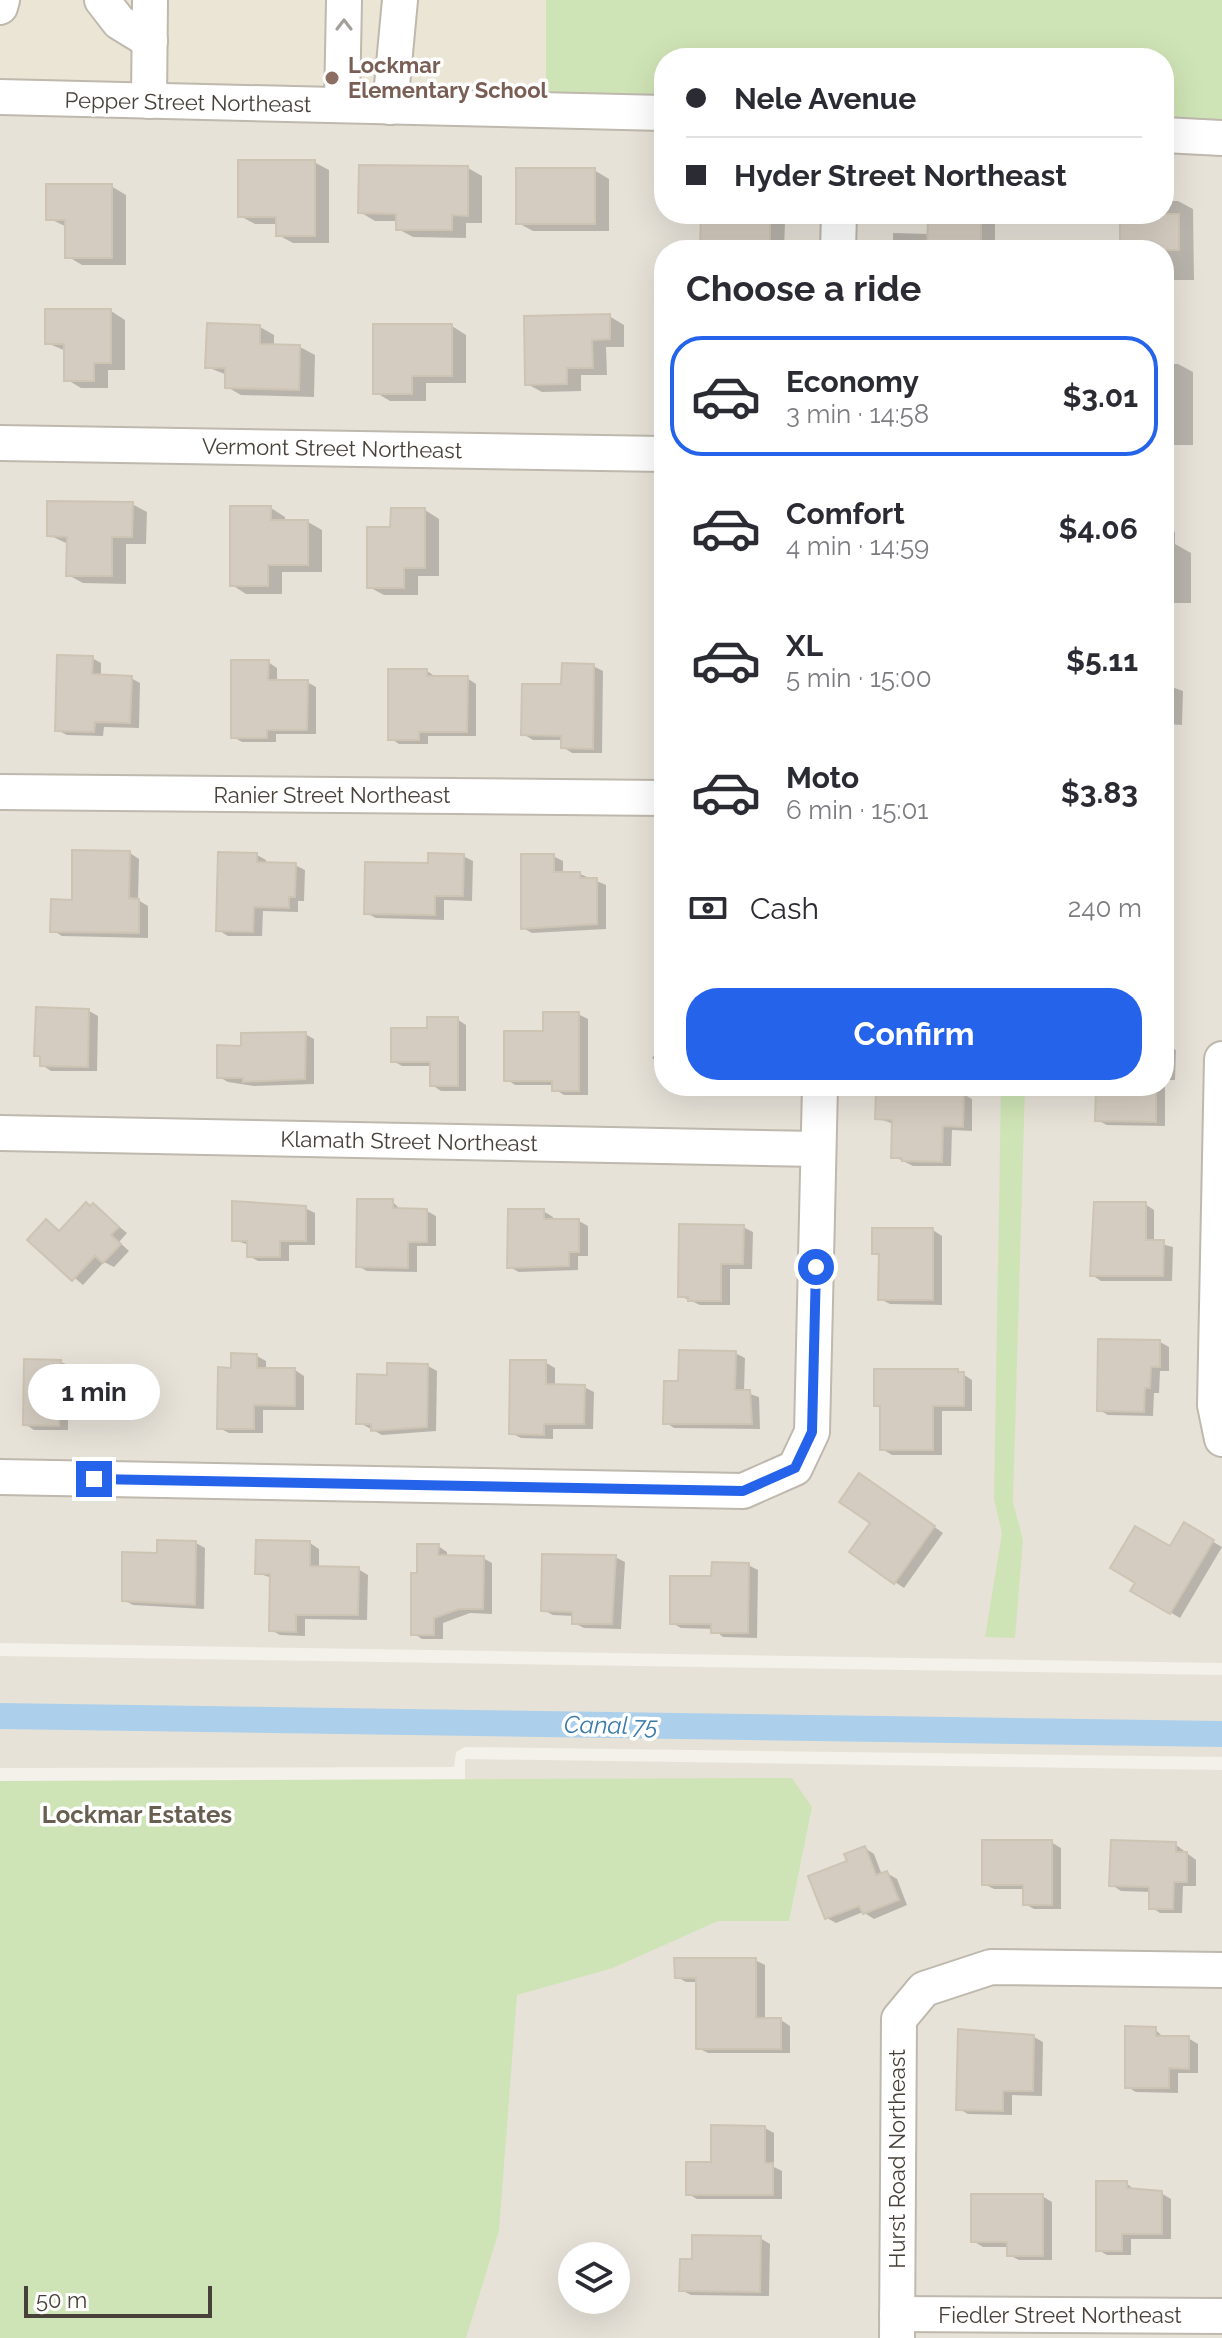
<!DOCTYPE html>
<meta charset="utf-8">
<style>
:root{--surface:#fff;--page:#f2f2f3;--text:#2b2b33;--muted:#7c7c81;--line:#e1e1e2;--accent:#2563eb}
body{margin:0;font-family:Raleway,sans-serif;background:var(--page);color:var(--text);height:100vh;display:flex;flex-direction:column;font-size:30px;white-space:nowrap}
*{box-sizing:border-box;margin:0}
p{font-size:26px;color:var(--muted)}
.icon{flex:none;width:44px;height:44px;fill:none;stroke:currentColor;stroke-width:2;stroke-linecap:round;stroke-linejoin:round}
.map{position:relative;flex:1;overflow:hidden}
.drawer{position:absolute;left:654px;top:240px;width:520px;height:856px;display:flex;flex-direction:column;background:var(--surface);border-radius:32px;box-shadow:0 8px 32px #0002}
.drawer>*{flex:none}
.top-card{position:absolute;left:654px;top:48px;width:520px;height:176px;border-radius:32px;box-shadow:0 8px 32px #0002;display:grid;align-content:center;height:176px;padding:0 32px;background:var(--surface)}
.controls{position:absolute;left:558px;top:2242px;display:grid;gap:16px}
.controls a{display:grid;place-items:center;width:72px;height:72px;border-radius:50%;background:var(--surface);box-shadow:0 8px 32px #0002;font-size:40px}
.scale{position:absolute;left:24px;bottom:20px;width:188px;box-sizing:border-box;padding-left:8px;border:4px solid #474139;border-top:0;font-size:22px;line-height:28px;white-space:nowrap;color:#474139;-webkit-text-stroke:6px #fff;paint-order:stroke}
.end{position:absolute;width:36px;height:36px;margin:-18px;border:10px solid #2563eb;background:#fff;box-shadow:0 0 0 4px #fff}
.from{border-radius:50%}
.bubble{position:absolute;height:56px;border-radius:28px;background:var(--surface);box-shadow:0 8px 32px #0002;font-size:26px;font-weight:700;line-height:56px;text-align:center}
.top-card b{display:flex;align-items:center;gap:28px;height:76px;font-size:30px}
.top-card b+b{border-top:2px solid var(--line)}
.top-card i{width:20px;height:20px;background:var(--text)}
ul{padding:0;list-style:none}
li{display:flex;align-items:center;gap:24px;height:120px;margin:0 16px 12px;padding:0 16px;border:4px solid transparent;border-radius:32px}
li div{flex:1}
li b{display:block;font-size:30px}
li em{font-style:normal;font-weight:700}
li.current{border-color:var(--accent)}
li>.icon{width:72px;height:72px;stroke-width:1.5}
h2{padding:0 32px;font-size:36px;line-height:96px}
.pay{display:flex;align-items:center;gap:20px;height:88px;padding:0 32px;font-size:30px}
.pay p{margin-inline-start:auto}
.button{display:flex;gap:16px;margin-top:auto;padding:16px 32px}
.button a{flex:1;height:92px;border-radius:32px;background:var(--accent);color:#fff;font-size:32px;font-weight:700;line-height:92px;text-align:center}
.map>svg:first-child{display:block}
.residential{fill:#e7e2d8;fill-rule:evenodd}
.education{fill:#ebe5d5}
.green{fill:#cfe4b6}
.shadow{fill:#0003}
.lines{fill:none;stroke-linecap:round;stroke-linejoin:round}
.canal{stroke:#acd0eb;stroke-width:26}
.building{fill:#d4ccc0;stroke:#cec4b4;stroke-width:2}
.minor-casing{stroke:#beb8ad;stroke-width:38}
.minor{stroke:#fff;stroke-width:34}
.oneway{stroke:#a3a09c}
.route{stroke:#2563eb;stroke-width:10}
.education-dot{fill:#8d6e63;stroke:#fff;stroke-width:3}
.labels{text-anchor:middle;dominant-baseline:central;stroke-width:7;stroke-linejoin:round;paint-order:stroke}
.education-label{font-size:22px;font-weight:bold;fill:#785e54;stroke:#fff;text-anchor:start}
.street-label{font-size:22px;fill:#474139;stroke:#fff}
.water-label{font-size:24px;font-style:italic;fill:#3a7aaa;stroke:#fff}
.neighbourhood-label{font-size:24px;font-weight:bold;fill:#695f51;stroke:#fff}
</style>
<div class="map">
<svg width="1222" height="2338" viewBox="0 0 1222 2338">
<rect width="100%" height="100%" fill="#f3f1ea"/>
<g class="residential">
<path d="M0 97 664 113V214H1164V135L1222 138V1663L0 1643ZM664 250H1164V1086H664Z"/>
<polygon points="0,1656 1222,1675 1222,1757 465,1747 456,1752 454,1767 0,1768"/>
<path d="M465 1759 1222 1770V2338H464ZM572 2256H616V2300H572Z"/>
</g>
<polygon class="education" points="0,0 1222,0 1164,58 664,58 664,115 0,97"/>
<g class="green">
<polygon points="546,0 1222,0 1222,140 1164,137 1164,58 664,58 664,115 546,110"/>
<polygon points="1001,1086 1025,1086 1013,1502 1023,1540 1015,1638 985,1637 1002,1533 994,1499"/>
<polygon points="792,1778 812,1807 789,1921 718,1921 613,1968 517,1995 499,2231 466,2338 0,2338 0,1781"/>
</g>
<g class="shadow">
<polygon points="314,162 329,170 329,243 293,243 278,235 278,224 255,224 240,216"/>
<polygon points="468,168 482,176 482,223 466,223 466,238 413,237 398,229 398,221 375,221 360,212"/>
<polygon points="594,170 609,179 609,231 533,231 518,223"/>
<polygon points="111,186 126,195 126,265 82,265 67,256 67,227 48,218"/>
<polygon points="1164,201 1178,201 1193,209 1194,280 1164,280 1164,250 1122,250 1122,214 1164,214"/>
<polygon points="703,214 770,214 785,222 784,250 708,250 702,247"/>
<polygon points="930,214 995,214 995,250 893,250 893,233 930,234"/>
<polygon points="111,311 125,320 125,370 108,370 108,388 81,388 66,379 66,351 47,343"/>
<polygon points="609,316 624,325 624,347 606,347 607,375 581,375 581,391 542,392 527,384"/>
<polygon points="452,326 466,335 466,383 426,383 426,401 390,401 375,392"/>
<polygon points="260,327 274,335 274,346 300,347 315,355 314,397 241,395 227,387 227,375 207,367"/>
<polygon points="1164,364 1178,364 1193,372 1193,445 1164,445"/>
<polygon points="132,504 147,512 146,544 126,544 126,584 83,583 68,575 68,544 49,535"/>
<polygon points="271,508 285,517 285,522 308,522 322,530 322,572 282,572 282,594 246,594 232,585"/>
<polygon points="425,510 439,519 439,576 418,576 418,595 384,595 369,587 392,529"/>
<polygon points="1164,526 1175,532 1175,544 1191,553 1191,603 1164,603"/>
<polygon points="1164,647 1170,650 1169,686 1183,691 1182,725 1164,724"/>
<polygon points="92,658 101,663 101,677 131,678 140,683 139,728 104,727 103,736 67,735 57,730"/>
<polygon points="268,662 277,668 277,682 307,682 316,687 316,734 276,734 276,742 242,742 233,737"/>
<polygon points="593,666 603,671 602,753 572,753 563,747 563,740 533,740 523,734 563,686"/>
<polygon points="427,671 436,677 467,678 476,684 476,736 428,736 428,744 399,744 390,738"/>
<polygon points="1164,812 1166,813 1166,877 1164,877"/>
<polygon points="130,853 139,859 138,900 148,906 148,938 62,936 52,930"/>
<polygon points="257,855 266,860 266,864 295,865 305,870 304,901 298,901 298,912 263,911 262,936 228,936 218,930"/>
<polygon points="463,856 473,861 472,901 444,900 444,920 376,918 366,913 430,865"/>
<polygon points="553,856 563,861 563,874 580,874 606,885 606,929 532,933 523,928"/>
<polygon points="89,1011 98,1016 97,1071 51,1071 42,1065 42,1058 36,1055"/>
<polygon points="578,1014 588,1019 588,1095 564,1095 554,1089 554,1085 515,1085 506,1079 545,1033"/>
<polygon points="457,1019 466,1025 466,1091 441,1091 432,1085 432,1066 402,1066 393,1061 429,1030"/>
<polygon points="305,1034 314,1039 314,1084 254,1086 228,1082 219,1077 243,1048"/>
<polygon points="664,1042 664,1067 652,1058"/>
<polygon points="1164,1045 1176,1050 1175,1080 1165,1080 1165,1126 1107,1125 1097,1120 1098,1090 1091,1086 1164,1086"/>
<polygon points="689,1086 712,1086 704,1096"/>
<polygon points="963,1094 972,1099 972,1131 952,1130 951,1166 913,1166 893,1156 894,1124 877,1118"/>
<polygon points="392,1201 401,1210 427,1211 436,1216 436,1246 417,1246 417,1272 367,1271 358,1266"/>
<polygon points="1145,1204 1154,1210 1154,1242 1173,1247 1172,1281 1101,1281 1092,1275 1092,1242"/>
<polygon points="93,1205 127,1233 119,1242 129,1251 114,1267 104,1262 83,1285 30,1240 47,1222 61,1231"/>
<polygon points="305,1208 315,1213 315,1245 289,1245 289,1261 258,1261 249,1256 249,1245 234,1240"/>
<polygon points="543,1211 553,1217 553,1221 579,1221 588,1226 588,1256 578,1256 578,1270 519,1272 509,1267"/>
<polygon points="743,1227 753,1232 752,1269 730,1269 730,1305 700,1305 680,1296"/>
<polygon points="933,1230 942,1236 942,1305 890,1304 880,1299 881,1257 874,1253"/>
<polygon points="1160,1342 1169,1347 1169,1371 1160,1371 1159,1393 1154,1393 1153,1416 1108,1415 1099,1410"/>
<polygon points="735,1353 745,1358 744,1392 759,1397 760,1429 674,1428 665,1422 680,1383"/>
<polygon points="257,1356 266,1361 266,1370 295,1370 304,1376 304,1410 263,1410 263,1433 229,1433 219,1428 233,1370"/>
<polygon points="60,1362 97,1374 97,1382 103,1385 103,1415 68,1414 68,1430 34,1430 25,1424"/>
<polygon points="545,1362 555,1368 555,1386 584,1387 594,1392 593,1429 553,1429 553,1439 521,1438 511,1433"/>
<polygon points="428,1366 437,1371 436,1431 382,1435 358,1422 389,1377"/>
<polygon points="958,1371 972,1380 972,1411 942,1411 942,1455 892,1455 882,1449 882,1408 876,1404"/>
<polygon points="869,1481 943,1533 904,1588 895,1582 873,1522"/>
<polygon points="1184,1525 1222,1547 1180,1618 1133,1590 1171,1549"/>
<polygon points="196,1543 205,1548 204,1609 133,1605 124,1600 159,1555"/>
<polygon points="310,1543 319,1549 319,1568 358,1569 368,1575 367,1620 305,1619 305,1636 280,1635 271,1630 272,1578 257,1573"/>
<polygon points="438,1546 447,1552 447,1557 483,1558 492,1563 492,1614 470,1613 443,1623 443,1639 422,1639 413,1633 419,1575"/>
<polygon points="615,1557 625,1562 621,1629 584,1628 574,1623 574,1616 553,1615 543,1610"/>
<polygon points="748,1565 758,1570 757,1638 723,1637 713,1629 681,1628 672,1623 713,1578"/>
<polygon points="1051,1842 1061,1848 1061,1909 1034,1909 1025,1904 1025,1889 994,1889 984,1884"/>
<polygon points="1175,1844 1196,1860 1196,1886 1183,1886 1182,1913 1160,1913 1151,1907 1151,1892 1121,1891 1112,1885"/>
<polygon points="865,1848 874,1854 882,1875 887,1873 897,1879 907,1905 874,1919 863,1912 836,1923 827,1918 850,1862"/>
<polygon points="755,1960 765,1965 765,2020 781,2020 790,2026 790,2053 708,2053 698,2048 698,1982 686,1982 677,1977"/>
<polygon points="1155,2029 1164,2038 1188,2038 1198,2044 1198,2073 1178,2073 1178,2093 1136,2092 1127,2087"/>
<polygon points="1034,2037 1043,2042 1042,2096 1012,2095 1012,2115 968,2114 959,2109"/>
<polygon points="765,2128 774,2133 774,2167 782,2171 782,2199 697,2199 688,2194 713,2164"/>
<polygon points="1126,2183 1136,2191 1161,2193 1171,2199 1171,2239 1131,2239 1131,2255 1107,2255 1098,2250"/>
<polygon points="1042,2196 1052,2202 1052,2260 1019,2260 1009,2255 1009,2247 983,2247 973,2241"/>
<polygon points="760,2238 770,2244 769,2296 691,2295 681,2290 694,2261"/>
</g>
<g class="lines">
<polyline class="canal" points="0,1716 1222,1734"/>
</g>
<g class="building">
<polygon points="238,160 315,160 315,236 276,236 276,217 238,217"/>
<polygon points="359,165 468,166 468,216 452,215 452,230 396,230 396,214 358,213"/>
<rect x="516" y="168" width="79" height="56"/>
<polygon points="46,184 112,184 112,258 65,258 65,220 46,220"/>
<polygon points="701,214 770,214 770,250 700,248"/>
<polygon points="928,214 981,214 981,250 927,250"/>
<rect x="1120" y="214" width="59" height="36"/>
<polygon points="45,309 111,309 111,363 94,363 94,381 64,381 64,344 45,344"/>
<polygon points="610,314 610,339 592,340 593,368 567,368 567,384 525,385 524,316"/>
<polygon points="207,323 260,325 260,344 300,345 299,390 225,388 225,368 205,368"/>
<polygon points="373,324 452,324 452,376 412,376 412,394 373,394"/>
<polygon points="47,501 133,502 132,537 112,537 112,576 66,576 67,537 47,536"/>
<polygon points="230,506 271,506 271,520 308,520 308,565 268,565 268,586 230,586"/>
<polygon points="391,508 425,508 425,568 404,568 404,588 367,588 367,527 390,527"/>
<polygon points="57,655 93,656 92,674 132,676 130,723 95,722 94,732 55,731"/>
<polygon points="231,660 269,660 268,680 308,680 307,730 267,730 267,738 231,738"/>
<polygon points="562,663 594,664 593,749 561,748 561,736 521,735 522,684 561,684"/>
<polygon points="388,669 427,669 427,676 468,676 467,732 419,732 419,740 388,740"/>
<polygon points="72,850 130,851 129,898 139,899 139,933 50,932 51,899 72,900"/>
<polygon points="218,852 257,853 257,862 296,863 295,897 289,897 289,908 254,907 253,932 216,931"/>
<polygon points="428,853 464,854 463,896 435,896 435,915 364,914 365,862 428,863"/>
<polygon points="521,854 554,854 554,872 580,872 580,878 597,878 597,924 521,929"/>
<polygon points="36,1007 89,1009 88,1067 40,1066 40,1056 34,1056"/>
<polygon points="543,1012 579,1012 579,1091 552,1091 552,1081 504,1081 504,1031 543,1031"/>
<polygon points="427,1017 458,1017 458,1086 430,1086 430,1062 391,1062 391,1028 427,1028"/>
<polygon points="306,1032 305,1079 243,1082 243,1078 217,1078 217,1045 241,1046 241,1033"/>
<polygon points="1096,1086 1156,1086 1156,1122 1095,1121"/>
<polygon points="876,1091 964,1092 963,1127 943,1126 942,1162 902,1161 902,1158 891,1158 892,1120 875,1119"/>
<polygon points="357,1199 393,1199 393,1208 427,1209 427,1242 408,1242 408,1268 356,1267"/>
<polygon points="232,1201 306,1206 306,1241 280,1241 280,1257 247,1257 247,1241 232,1241"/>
<polygon points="86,1202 90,1206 93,1203 119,1227 111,1235 121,1244 103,1263 95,1256 72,1281 27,1240 46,1219 59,1231"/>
<polygon points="1094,1202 1146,1202 1146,1240 1164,1240 1163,1276 1090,1276"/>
<polygon points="508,1209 544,1209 544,1219 579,1219 579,1252 569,1252 569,1266 507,1268"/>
<polygon points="679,1224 744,1225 743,1264 721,1264 721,1301 688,1301 688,1297 678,1297"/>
<polygon points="872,1228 933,1228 933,1300 878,1300 879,1254 872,1254"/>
<polygon points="1098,1339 1160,1340 1160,1367 1151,1367 1150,1388 1145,1388 1144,1412 1097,1411"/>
<polygon points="679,1350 736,1351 735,1390 750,1390 752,1424 663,1424 664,1381 678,1381"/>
<polygon points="231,1353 257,1354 257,1368 295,1368 295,1406 254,1405 254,1429 217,1429 218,1367 231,1368"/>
<polygon points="24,1359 61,1360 61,1366 88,1367 88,1378 94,1378 94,1410 59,1410 59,1426 23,1425"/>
<polygon points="510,1360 546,1360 546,1384 585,1385 584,1424 544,1424 544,1435 509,1434"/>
<polygon points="387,1363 428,1364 427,1427 371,1431 371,1424 356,1424 357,1374 387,1375"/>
<polygon points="874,1369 958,1369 958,1372 964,1372 964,1406 933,1406 933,1450 880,1450 880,1406 874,1406"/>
<polygon points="859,1473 935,1526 894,1584 849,1552 870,1523 839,1502"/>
<polygon points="1184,1522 1214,1540 1170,1614 1130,1591 1135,1583 1110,1568 1135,1526 1170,1546"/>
<polygon points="157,1540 196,1541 195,1605 122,1601 122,1552 157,1553"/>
<polygon points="256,1540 310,1541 310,1566 359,1567 358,1615 296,1615 296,1632 269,1631 270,1574 255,1574"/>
<polygon points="417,1544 439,1544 438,1555 484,1556 483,1609 459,1609 434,1618 434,1635 411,1635 411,1573 417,1573"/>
<polygon points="542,1554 616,1555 612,1624 572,1624 572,1612 541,1611"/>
<polygon points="712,1562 749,1563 748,1633 711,1633 711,1624 670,1624 670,1576 711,1576"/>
<polygon points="982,1840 1052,1840 1052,1905 1023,1905 1023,1885 982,1885"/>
<polygon points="1111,1840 1176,1842 1176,1852 1187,1852 1187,1882 1174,1882 1173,1909 1149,1909 1149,1887 1109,1886"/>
<polygon points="865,1846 876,1875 887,1871 899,1900 863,1914 859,1906 825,1919 808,1876 847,1861 844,1854"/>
<polygon points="674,1958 756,1958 756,2018 781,2018 781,2049 696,2049 696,1978 675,1978"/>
<polygon points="1125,2026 1156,2027 1156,2036 1189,2036 1189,2069 1169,2068 1169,2088 1125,2088"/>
<polygon points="958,2029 1034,2035 1033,2091 1003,2091 1003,2111 956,2110"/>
<polygon points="711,2125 765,2126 765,2163 773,2163 773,2195 686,2195 686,2162 711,2162"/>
<polygon points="1096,2181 1127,2181 1127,2188 1162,2191 1162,2234 1122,2234 1122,2251 1096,2251"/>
<polygon points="971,2194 1043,2194 1043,2256 1007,2256 1007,2242 971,2242"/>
<polygon points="692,2235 761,2236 760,2292 679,2291 680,2259 692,2259"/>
</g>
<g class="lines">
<g class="minor-casing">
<g id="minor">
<polyline points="102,0 119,22 150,41"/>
<polyline points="0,7 2,0"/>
<polyline points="0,97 664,113"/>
<polyline points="149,101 150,0"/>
<polyline points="342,105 344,0"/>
<polyline points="390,107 400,0"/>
<polyline points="1164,135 1222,138"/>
<polyline points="838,250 839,214"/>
<polyline points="0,443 664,454"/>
<polyline points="0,792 664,798"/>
<polyline points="1222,1059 1215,1405 1222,1439"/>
<polyline points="0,1133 818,1149"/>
<polyline points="0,1477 743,1491 795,1468 812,1432 820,1086"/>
<polyline points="897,2314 1222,2316"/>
<polyline points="897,2338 899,2019 924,1989 991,1967 1222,1970"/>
</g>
</g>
<use href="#minor" class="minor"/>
</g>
<defs><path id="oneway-chevron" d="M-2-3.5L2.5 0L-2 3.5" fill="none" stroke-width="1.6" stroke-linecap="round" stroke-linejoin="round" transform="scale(2)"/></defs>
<use class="oneway" href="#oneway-chevron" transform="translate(344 25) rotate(-90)"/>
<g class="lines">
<polyline class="route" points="94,1479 743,1491 795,1468 812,1432 816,1267"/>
</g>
<circle class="education-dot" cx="332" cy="78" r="8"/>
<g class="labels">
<g class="education-label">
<text x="348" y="65">Lockmar<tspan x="348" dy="25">Elementary School</tspan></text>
</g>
<g class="street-label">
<text transform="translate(188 102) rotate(1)">Pepper Street Northeast</text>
<text transform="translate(332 448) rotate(1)">Vermont Street Northeast</text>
<text x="332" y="795">Ranier Street Northeast</text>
<text transform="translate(409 1141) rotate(1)">Klamath Street Northeast</text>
<text transform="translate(897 2159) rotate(-90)">Hurst Road Northeast</text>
<text x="1060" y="2315">Fiedler Street Northeast</text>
</g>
<g class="water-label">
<text transform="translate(611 1725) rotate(1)">Canal 75</text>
</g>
<g class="neighbourhood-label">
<text x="137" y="1814">Lockmar Estates</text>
</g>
</g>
</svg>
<div class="controls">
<a><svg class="icon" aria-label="layers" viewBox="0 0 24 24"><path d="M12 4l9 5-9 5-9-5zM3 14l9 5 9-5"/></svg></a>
</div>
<div class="scale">50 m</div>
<i class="end from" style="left:816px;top:1267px"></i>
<i class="end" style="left:94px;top:1479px"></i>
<div class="bubble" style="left:28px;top:1364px;width:132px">1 min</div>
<div class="top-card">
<b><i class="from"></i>Nele Avenue</b>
<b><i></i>Hyder Street Northeast</b>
</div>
<section class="drawer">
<h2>Choose a ride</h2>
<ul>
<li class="current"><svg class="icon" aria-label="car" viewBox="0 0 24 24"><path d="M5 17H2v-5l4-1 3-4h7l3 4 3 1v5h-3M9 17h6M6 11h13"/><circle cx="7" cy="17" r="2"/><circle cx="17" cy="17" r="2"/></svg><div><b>Economy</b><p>3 min · 14:58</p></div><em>$3.01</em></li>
<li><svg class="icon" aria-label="car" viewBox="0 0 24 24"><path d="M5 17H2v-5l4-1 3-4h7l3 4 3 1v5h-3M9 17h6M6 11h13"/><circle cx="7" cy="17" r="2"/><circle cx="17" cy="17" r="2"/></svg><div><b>Comfort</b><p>4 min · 14:59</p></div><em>$4.06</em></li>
<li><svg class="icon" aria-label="car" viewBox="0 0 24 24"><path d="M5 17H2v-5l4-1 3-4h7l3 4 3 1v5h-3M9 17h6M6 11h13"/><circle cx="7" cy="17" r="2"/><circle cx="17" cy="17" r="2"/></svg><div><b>XL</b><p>5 min · 15:00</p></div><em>$5.11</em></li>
<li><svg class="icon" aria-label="car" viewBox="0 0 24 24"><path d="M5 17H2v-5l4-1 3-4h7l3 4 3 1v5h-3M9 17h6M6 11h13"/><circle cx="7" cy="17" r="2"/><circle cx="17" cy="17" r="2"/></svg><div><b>Moto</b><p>6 min · 15:01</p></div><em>$3.83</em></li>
</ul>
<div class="pay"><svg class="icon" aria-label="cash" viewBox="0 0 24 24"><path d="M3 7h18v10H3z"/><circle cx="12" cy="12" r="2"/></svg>Cash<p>240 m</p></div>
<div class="button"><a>Confirm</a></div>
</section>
</div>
